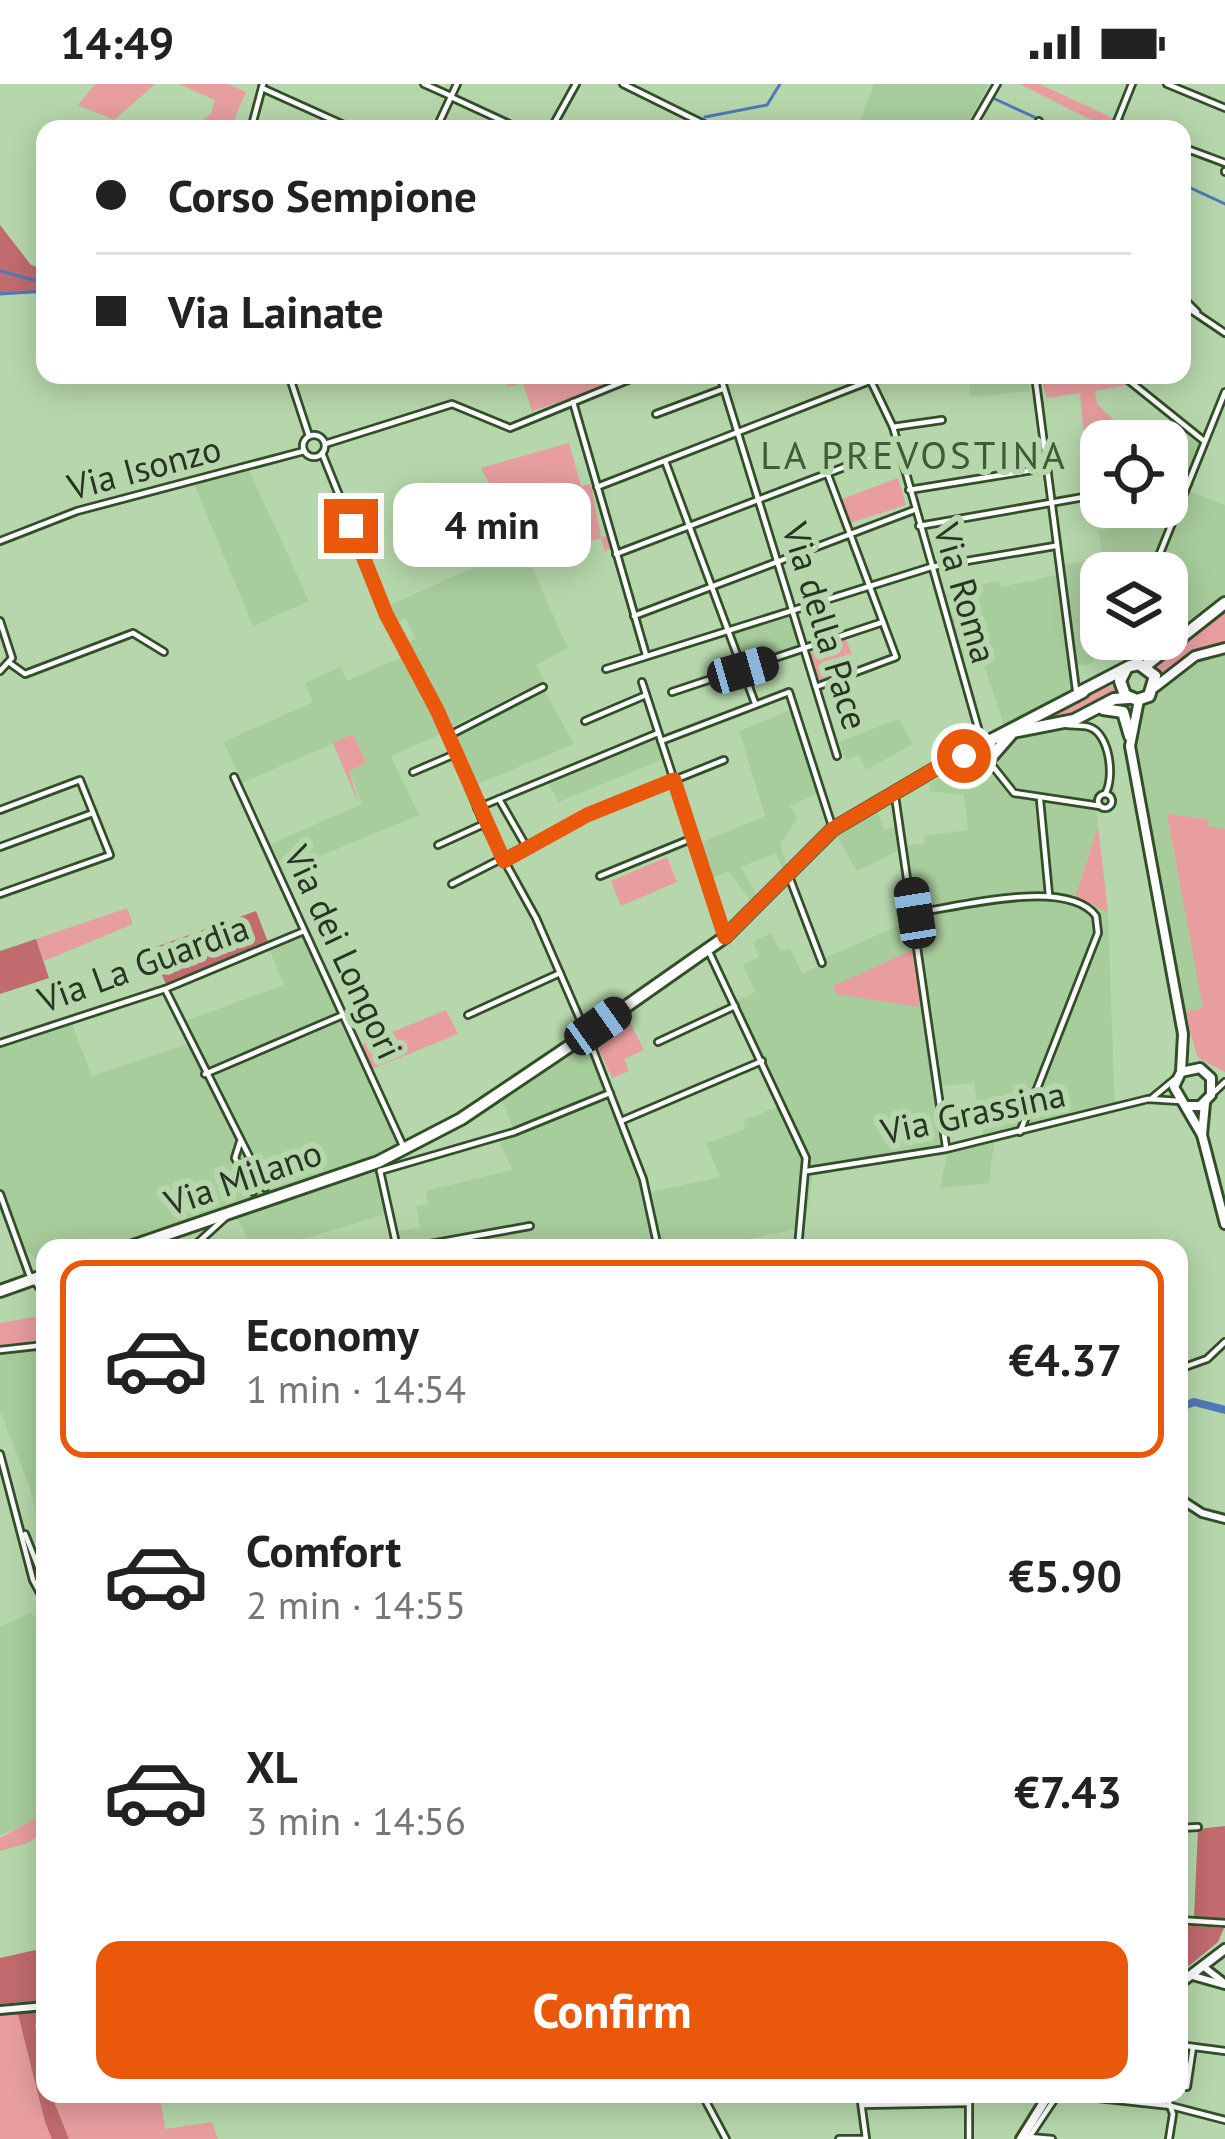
<!DOCTYPE html>
<meta charset="utf-8">
<style>
:root{--surface:#fff;--page:#f6f6f6;--text:#222;--muted:#767676;--line:#e0e0e0;--accent:#ea580c}
body{margin:0;font-family:"PT Sans",sans-serif;background:var(--page);color:var(--text);height:100vh;display:flex;flex-direction:column;font-size:45px;white-space:nowrap}
*{box-sizing:border-box;margin:0}
p{font-size:39px;color:var(--muted)}
.icon{flex:none;width:66px;height:66px;fill:none;stroke:currentColor;stroke-width:2;stroke-linecap:round;stroke-linejoin:round}
.map{position:relative;flex:1;overflow:hidden}
.panel{position:absolute;left:36px;top:1155px;width:1152px;height:864px;display:flex;flex-direction:column;background:var(--surface);border-radius:24px;box-shadow:0 6px 30px #0003}
.panel>*{flex:none}
.hud{position:absolute;left:36px;top:36px;width:1155px;height:264px;border-radius:24px;box-shadow:0 6px 30px #0003;display:grid;align-content:center;height:264px;padding:0 60px;background:var(--surface)}
.tools{position:absolute;left:1080px;top:336px;display:grid;gap:24px}
.tools a{display:grid;place-items:center;width:108px;height:108px;border-radius:24px;background:var(--surface);box-shadow:0 6px 30px #0003;font-size:60px}
.end{position:absolute;width:54px;height:54px;margin:-27px;border:15px solid #ea580c;background:#fff;box-shadow:0 0 0 6px #fff}
.from{border-radius:50%}
.bubble{position:absolute;height:84px;border-radius:24px;background:var(--surface);box-shadow:0 6px 30px #0003;font-size:39px;font-weight:700;line-height:84px;text-align:center}
.car{position:absolute;width:36px;height:72px;margin:-36px -18px;border-radius:15px;box-shadow:0 0 9px 3px #0007;background:linear-gradient(#222 24%,#8ab4d8 0 40%,#222 0 76%,#8ab4d8 0 86%,#222 0)}
.hud b{display:flex;align-items:center;gap:42px;height:114px;font-size:45px}
.hud b+b{border-top:3px solid var(--line)}
.hud i{width:30px;height:30px;background:var(--text)}
ul{padding:21px 0 0;list-style:none}
li{display:flex;align-items:center;gap:36px;height:198px;margin:0 24px 18px;padding:0 36px;border:6px solid transparent;border-radius:24px}
li div{flex:1}
li b{display:block;font-size:45px}
li em{font-style:normal;font-weight:700}
li.selected{border-color:var(--accent)}
li>.icon{width:108px;height:108px;stroke-width:1.5}
.action{display:flex;gap:24px;margin-top:auto;padding:24px 60px}
.action a{flex:1;height:138px;border-radius:24px;background:var(--accent);color:#fff;font-size:48px;font-weight:700;line-height:138px;text-align:center}
.status{display:flex;justify-content:space-between;align-items:center;height:84px;padding:0 60px;background:var(--surface);direction:ltr}
.status svg{height:33px;fill:currentColor}
.map>svg:first-child{display:block}
.built{fill:#a8cd9c}
.green{fill:#e89e9f}
.forest{fill:#c16b6e}
.lines{fill:none;stroke-linecap:round;stroke-linejoin:round}
.stream{stroke:#4f79b9;stroke-width:3}
.river{stroke:#4f79b9;stroke-width:8}
.minor-casing{stroke:#334f2a;stroke-width:10}
.tertiary-casing{stroke:#334f2a;stroke-width:12}
.secondary-casing{stroke:#334f2a;stroke-width:14}
.primary-casing{stroke:#334f2a;stroke-width:16}
.minor{stroke:#fff;stroke-width:4.5}
.tertiary{stroke:#fff;stroke-width:6}
.secondary{stroke:#fff;stroke-width:8}
.primary{stroke:#fff;stroke-width:10}
.route{stroke:#ea580c;stroke-width:15}
.labels{text-anchor:middle;dominant-baseline:central;stroke-width:12;stroke-linejoin:round;paint-order:stroke}
.street-label{font-size:36px;fill:#283524;stroke:#b6d7ab}
.neighbourhood-label{font-size:39px;letter-spacing:3px;fill:#405c36;stroke:#b6d7ab}
</style>
<div class="status"><b>14:49</b><svg viewBox="0 0 49 12"><path d="M0 12V9h3v3zM5 12V6h3v6zM10 12V3h3v9zM15 12V0h3v12zM26 1h20v11H26zM47 4h2v5h-2z"/></svg></div>
<div class="map">
<svg width="1225" height="2055" viewBox="0 0 1225 2055">
<rect width="100%" height="100%" fill="#b6d7ab"/>
<g class="built">
<polygon points="874,0 988,0 966,45 857,45"/>
<polygon points="970,291 1030,291 1029,307 970,313"/>
<polygon points="1191,355 1201,361 1147,489 1101,489 1101,555 1117,557 1093,569 1094,577 1087,581 1074,581 1074,607 1004,642 981,572 960,577 940,508 999,497 1001,503 1060,490 1060,482 1103,473 1098,446 1119,443 1116,423 1167,423 1167,359"/>
<polygon points="248,384 309,517 253,542 194,400"/>
<polygon points="1186,406 1225,421 1225,510 1167,552 1167,489 1154,489"/>
<polygon points="522,462 568,564 536,581 544,597 452,642 407,559 415,555 406,534 396,538 388,522"/>
<polygon points="792,531 803,567 744,584 731,549"/>
<polygon points="1225,568 1225,745 1208,742 1206,734 1167,731 1204,925 1184,928 1132,659 1135,631 1143,617 1191,579"/>
<polygon points="406,571 445,648 391,672 419,731 284,787 271,760 362,720 349,687 365,679 353,651 242,699 224,658 313,618 305,599 340,583 347,597"/>
<polygon points="545,607 574,660 473,702 453,653"/>
<polygon points="791,626 818,709 790,722 797,735 780,760 789,787 785,791 776,769 741,783 760,816 754,822 729,787 705,797 693,762 765,732 739,647"/>
<polygon points="899,635 913,660 866,686 859,671 846,676 839,658"/>
<polygon points="1087,640 1104,655 1117,717 1109,728 1097,728 1098,743 1075,812 1108,828 1115,1028 994,1059 989,1099 940,1104 948,1066 984,1058 974,999 941,1002 943,1067 813,1088 805,1143 708,1164 661,1164 650,1108 720,1093 706,1059 745,1045 744,1036 784,1020 735,917 755,908 743,881 759,873 753,858 771,849 781,867 790,864 802,890 824,880 823,875 911,836 907,762 925,759 924,752 968,746 964,711 929,707 930,699 955,684 989,688 999,682 997,669 1006,656"/>
<polygon points="658,649 666,674 559,718 546,696"/>
<polygon points="875,721 884,746 898,742 902,765 857,787 834,747"/>
<polygon points="303,850 402,1066 120,1164 45,1164 45,1183 13,1155 0,1122 0,961 71,937 92,992 191,959 182,938 284,901 269,865"/>
<polygon points="585,953 641,1093 657,1164 398,1164 395,1148 420,1143 416,1122 428,1120 426,1107 512,1086 499,1055 515,1049 500,1011"/>
<polygon points="376,1082 387,1130 272,1164 254,1164 236,1133"/>
<polygon points="45,1258 45,1468 29,1401 0,1327 0,1263"/>
<polygon points="30,1529 45,1539 45,1725 38,1736 0,1751 0,1543"/>
</g>
<g class="green">
<polygon points="95,0 155,0 114,36 78,21"/>
<polygon points="179,0 228,0 246,8 230,45 190,45 211,30 215,16"/>
<polygon points="1019,0 1039,0 1115,35 1109,45"/>
<polygon points="504,291 612,291 614,300 532,327 523,299 508,303"/>
<polygon points="1040,291 1114,291 1127,301 1095,307 1097,320 1136,357 1101,357 1101,372 1086,374 1080,309 1047,314"/>
<polygon points="569,359 581,402 591,400 601,453 608,452 611,464 605,468 601,454 528,475 481,384"/>
<polygon points="898,394 906,421 850,439 840,416"/>
<polygon points="1225,525 1225,560 1196,568 1166,591 1158,589 1156,579"/>
<polygon points="846,555 857,584 818,599 808,570"/>
<polygon points="1118,601 1120,611 1084,630 1020,642 1092,607"/>
<polygon points="353,650 366,679 349,687 359,721 333,659"/>
<polygon points="1167,730 1207,735 1208,742 1225,745 1225,988 1198,974 1184,928 1203,924"/>
<polygon points="1098,743 1108,828 1075,813"/>
<polygon points="667,773 677,798 621,822 611,797"/>
<polygon points="127,824 133,840 44,877 36,855"/>
<polygon points="917,864 922,912 918,923 836,910 833,902"/>
<polygon points="446,926 458,950 372,985 361,961"/>
<polygon points="626,930 644,966 624,975 629,987 612,994 599,965 614,948 610,941"/>
<polygon points="45,1231 45,1258 0,1263 0,1239"/>
<polygon points="45,1729 45,1746 28,1759 0,1767 0,1754"/>
<polygon points="45,1926 45,2010 160,2010 165,2045 212,2038 218,2055 0,2055 0,1929"/>
</g>
<g class="forest">
<polygon points="0,141 31,181 45,185 45,209 0,210"/>
<polygon points="256,827 268,858 166,900 150,865"/>
<polygon points="36,855 49,894 0,910 0,867"/>
<polygon points="1225,1742 1225,1835 1194,1833 1198,1745"/>
<polygon points="45,1831 45,1916 0,1920 0,1874 40,1865"/>
<polygon points="1179,1841 1224,1844 1218,1858 1179,1890"/>
<polygon points="17,1926 45,1926 45,1935 35,1940 45,2010 51,2010 69,2055 52,2055 45,2038"/>
</g>
<g class="lines">
<g class="stream">
<polyline points="995,15 1060,45"/>
<polyline points="705,33 767,21 780,0"/>
<polyline points="666,45 690,36"/>
<polyline points="1182,100 1225,120"/>
<polyline points="0,187 45,199"/>
<polyline points="0,210 45,207"/>
</g>
<polyline class="river" points="1179,1324 1194,1318 1225,1326"/>
<g class="minor-casing">
<g id="minor">
<polyline points="424,0 451,12"/>
<polyline points="623,0 714,45"/>
<polyline points="1167,0 1225,24"/>
<polyline points="262,4 353,45"/>
<polyline points="451,13 520,45"/>
<polyline points="1117,38 1134,45"/>
<polyline points="251,45 263,0"/>
<polyline points="436,45 457,0"/>
<polyline points="551,45 576,0"/>
<polyline points="971,45 997,0"/>
<polyline points="1035,45 1039,37"/>
<polyline points="1114,45 1132,0"/>
<polyline points="1182,63 1225,79"/>
<polyline points="1225,88 1225,87"/>
<polyline points="1182,213 1197,228"/>
<polyline points="1182,220 1225,249"/>
<polyline points="289,291 309,352"/>
<polyline points="720,291 837,672"/>
<polyline points="868,291 893,343 982,658"/>
<polyline points="1035,291 1076,606"/>
<polyline points="1122,291 1204,357"/>
<polyline points="573,318 646,571"/>
<polyline points="656,330 723,305"/>
<polyline points="893,343 942,336"/>
<circle cx="314" cy="362" r="11"/>
<polyline points="325,360 452,320 510,344 640,291"/>
<polyline points="322,369 387,530 437,626 484,740 536,834 583,942"/>
<polyline points="665,377 755,619"/>
<polyline points="1167,400 1188,400"/>
<polyline points="597,403 872,296 900,291"/>
<polyline points="909,406 1045,384"/>
<polyline points="919,442 1101,410"/>
<polyline points="0,457 77,427 304,367"/>
<polyline points="616,470 897,363"/>
<polyline points="1152,489 1225,308"/>
<polyline points="634,532 914,426"/>
<polyline points="0,537 12,574 0,587"/>
<polyline points="1133,555 1135,580"/>
<polyline points="11,580 25,590 133,549 164,568"/>
<polyline points="606,585 931,483 1055,462"/>
<polyline points="642,598 724,850"/>
<polyline points="816,603 896,573 828,391"/>
<polyline points="672,608 883,538"/>
<polyline points="585,637 646,611"/>
<path d="M1067 641C1074 642 1082 641 1089 643 1110 649 1115 695 1105 710"/>
<polyline points="448,652 543,603"/>
<polyline points="661,657 789,608 833,745"/>
<polyline points="991,680 1014,709 1100,722"/>
<polyline points="413,688 455,670"/>
<polyline points="234,693 404,1064"/>
<circle cx="1105" cy="717" r="7"/>
<polyline points="895,712 946,1063"/>
<polyline points="499,715 526,762"/>
<polyline points="1040,716 1049,811"/>
<polyline points="477,724 658,649"/>
<polyline points="0,726 80,696 110,771 0,810"/>
<polyline points="438,761 484,740"/>
<polyline points="0,763 93,729"/>
<polyline points="600,792 693,754"/>
<polyline points="790,795 822,879"/>
<polyline points="452,800 587,731 724,676"/>
<path d="M915 829C959 823 1067 793 1096 832L1098 849 1020 1048"/>
<polyline points="709,868 806,1074 798,1164"/>
<polyline points="165,905 265,1104"/>
<polyline points="468,931 560,889"/>
<polyline points="590,958 643,1095 658,1164"/>
<polyline points="658,958 735,922"/>
<polyline points="0,959 165,905 304,847"/>
<polyline points="205,990 343,931"/>
<polyline points="1211,1011 1225,998"/>
<polyline points="1152,1014 1175,995"/>
<polyline points="621,1037 762,977"/>
<polyline points="240,1058 235,1074 253,1108"/>
<polyline points="380,1087 514,1048 610,1009"/>
<polyline points="380,1087 397,1164"/>
<polyline points="807,1087 946,1065 1148,1015 1180,1017"/>
<polyline points="0,1110 29,1190 45,1211"/>
<polyline points="192,1164 227,1132"/>
<polyline points="408,1164 530,1142"/>
<polyline points="0,1266 45,1261"/>
<polyline points="1179,1285 1207,1275 1225,1258"/>
<polyline points="0,1370 33,1496 45,1518"/>
<polyline points="25,1450 45,1500"/>
<polyline points="1179,1744 1198,1743"/>
<polyline points="1179,1836 1225,1839"/>
<polyline points="1179,1961 1225,1967"/>
<polyline points="1187,2003 1193,1963"/>
<polyline points="702,2010 726,2055"/>
<polyline points="860,2010 866,2055"/>
<polyline points="1061,2010 1171,2022 1225,2036"/>
<polyline points="1166,2010 1173,2030 1169,2055"/>
<polyline points="862,2021 969,2019"/>
<polyline points="1029,2053 1052,2055"/>
<polyline points="839,2055 864,2055"/>
<polyline points="969,2055 969,2010"/>
<polyline points="1028,2055 1058,2010"/>
</g>
</g>
<g class="tertiary-casing">
<g id="tertiary">
<polyline points="1179,1414 1202,1429 1225,1435"/>
<polyline points="1204,1883 1222,1897"/>
<polyline points="1193,1892 1225,1901"/>
<polyline points="0,1926 45,1922"/>
</g>
</g>
<g class="secondary-casing">
<g id="secondary">
<polyline points="1155,603 1195,572 1225,564"/>
<polyline points="1139,616 1130,662 1183,950 1181,988"/>
<polyline points="1205,1019 1202,1051 1225,1140"/>
<polyline points="1186,1022 1200,1022 1211,1011 1211,994 1200,984 1181,988 1174,1003 1202,1051"/>
<polyline points="1179,1900 1225,1865"/>
<polyline points="1021,2055 1049,2010"/>
</g>
</g>
<g class="primary-casing">
<g id="primary">
<polyline points="1145,582 1225,519"/>
<polyline points="1080,608 1130,582 1139,580 1155,592 1149,612 1137,616 1125,611 1120,597 1126,585"/>
<polyline points="1103,625 1123,628 1130,652"/>
<polyline points="985,659 1083,608"/>
<polyline points="959,673 986,679 1013,648 1074,636 1114,615 1129,614"/>
<circle cx="587" cy="950" r="9"/>
<polyline points="594,945 725,853 833,745 974,662"/>
<polyline points="127,1164 378,1078 461,1035 580,955"/>
<polyline points="0,1207 45,1191"/>
</g>
</g>
<use href="#minor" class="minor"/>
<use href="#tertiary" class="tertiary"/>
<use href="#secondary" class="secondary"/>
<use href="#primary" class="primary"/>
</g>
<g class="lines">
<polyline class="route" points="351,442 386,530 437,626 504,777 587,731 674,696 725,853 833,745 974,662 973,675 964,672"/>
</g>
<g class="labels">
<g class="street-label">
<text transform="translate(144 383) rotate(-15)">Via Isonzo</text>
<text transform="translate(966 509) rotate(74)">Via Roma</text>
<text transform="translate(826 542) rotate(73)">Via della Pace</text>
<text transform="translate(344 868) rotate(65)">Via dei Longori</text>
<text transform="translate(143 879) rotate(-20)">Via La Guardia</text>
<text transform="translate(973 1028) rotate(-12)">Via Grassina</text>
<text transform="translate(243 1093) rotate(-19)">Via Milano</text>
</g>
<g class="neighbourhood-label">
<text x="914" y="370">LA PREVOSTINA</text>
</g>
</g>
</svg>
<div class="tools">
<a><svg class="icon" aria-label="locate" viewBox="0 0 24 24"><circle cx="12" cy="12" r="6"/><path d="M12 2v4M12 18v4M2 12h4M18 12h4"/></svg></a>
<a><svg class="icon" aria-label="layers" viewBox="0 0 24 24"><path d="M12 4l9 5-9 5-9-5zM3 14l9 5 9-5"/></svg></a>
</div>
<i class="end from" style="left:964px;top:672px"></i>
<i class="end" style="left:351px;top:442px"></i>
<div class="bubble" style="left:393px;top:399px;width:198px">4 min</div>
<i class="car" style="left:743px;top:586px;rotate:74deg"></i>
<i class="car" style="left:915px;top:829px;rotate:351deg"></i>
<i class="car" style="left:598px;top:942px;rotate:55deg"></i>
<div class="hud">
<b><i class="from"></i>Corso Sempione</b>
<b><i></i>Via Lainate</b>
</div>
<section class="panel">
<ul>
<li class="selected"><svg class="icon" aria-label="car" viewBox="0 0 24 24"><path d="M5 17H2v-5l4-1 3-4h7l3 4 3 1v5h-3M9 17h6M6 11h13"/><circle cx="7" cy="17" r="2"/><circle cx="17" cy="17" r="2"/></svg><div><b>Economy</b><p>1 min · 14:54</p></div><em>€4.37</em></li>
<li><svg class="icon" aria-label="car" viewBox="0 0 24 24"><path d="M5 17H2v-5l4-1 3-4h7l3 4 3 1v5h-3M9 17h6M6 11h13"/><circle cx="7" cy="17" r="2"/><circle cx="17" cy="17" r="2"/></svg><div><b>Comfort</b><p>2 min · 14:55</p></div><em>€5.90</em></li>
<li><svg class="icon" aria-label="car" viewBox="0 0 24 24"><path d="M5 17H2v-5l4-1 3-4h7l3 4 3 1v5h-3M9 17h6M6 11h13"/><circle cx="7" cy="17" r="2"/><circle cx="17" cy="17" r="2"/></svg><div><b>XL</b><p>3 min · 14:56</p></div><em>€7.43</em></li>
</ul>
<div class="action"><a>Confirm</a></div>
</section>
</div>
